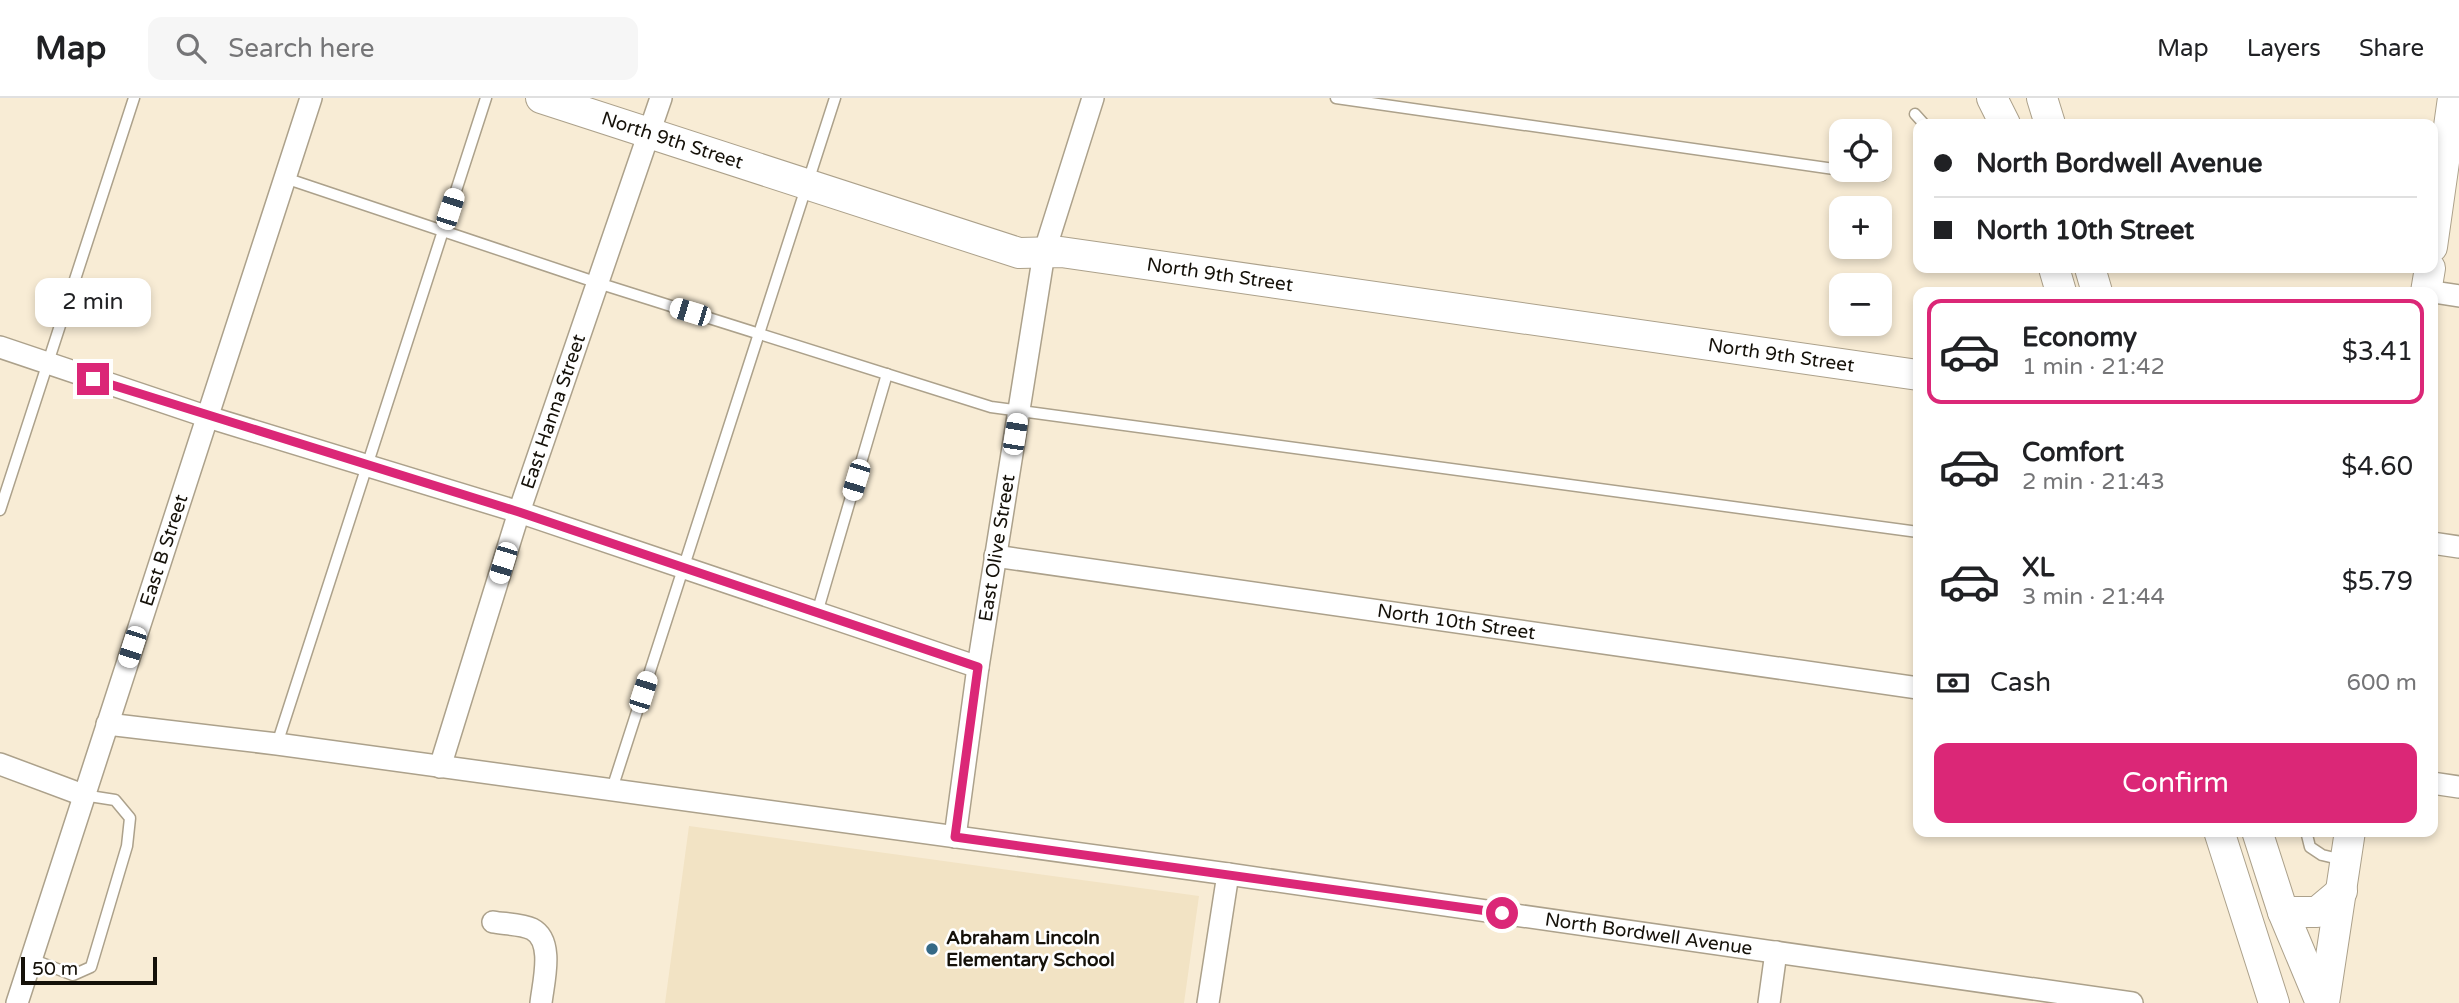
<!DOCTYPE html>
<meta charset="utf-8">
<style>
:root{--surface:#fff;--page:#f6f6f6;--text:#202124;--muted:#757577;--line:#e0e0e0;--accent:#db2777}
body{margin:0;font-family:"Varela Round",sans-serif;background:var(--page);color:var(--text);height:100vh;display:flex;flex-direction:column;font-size:26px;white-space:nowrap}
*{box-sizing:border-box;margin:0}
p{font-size:23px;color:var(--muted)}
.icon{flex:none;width:38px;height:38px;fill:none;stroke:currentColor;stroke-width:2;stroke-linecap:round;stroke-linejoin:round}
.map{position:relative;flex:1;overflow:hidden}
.details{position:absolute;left:1913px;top:189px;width:525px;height:550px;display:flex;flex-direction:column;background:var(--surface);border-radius:14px;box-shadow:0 4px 10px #0003}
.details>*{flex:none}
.guide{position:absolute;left:1913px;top:21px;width:525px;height:154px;border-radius:14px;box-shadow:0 4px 10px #0003;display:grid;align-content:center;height:154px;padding:0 21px;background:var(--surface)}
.tools{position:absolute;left:1829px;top:21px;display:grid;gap:14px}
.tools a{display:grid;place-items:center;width:63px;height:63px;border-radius:14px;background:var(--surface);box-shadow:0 4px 10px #0003;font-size:35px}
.scale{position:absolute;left:21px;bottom:18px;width:136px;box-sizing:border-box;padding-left:7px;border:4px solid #151109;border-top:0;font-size:19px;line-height:24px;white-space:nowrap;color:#151109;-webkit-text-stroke:5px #fff;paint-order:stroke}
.end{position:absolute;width:32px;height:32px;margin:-16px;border:9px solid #db2777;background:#fff;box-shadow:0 0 0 4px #fff}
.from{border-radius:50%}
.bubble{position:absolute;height:49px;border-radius:14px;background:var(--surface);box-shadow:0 4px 10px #0003;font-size:23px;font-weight:600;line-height:49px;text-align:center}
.car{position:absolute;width:21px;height:42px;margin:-21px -10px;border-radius:9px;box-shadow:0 0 5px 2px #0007;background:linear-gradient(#fff 24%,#345 0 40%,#fff 0 76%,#345 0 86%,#fff 0)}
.guide b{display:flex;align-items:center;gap:24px;height:66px;font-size:26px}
.guide b+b{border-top:2px solid var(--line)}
.guide i{width:18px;height:18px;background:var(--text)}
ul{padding:12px 0 0;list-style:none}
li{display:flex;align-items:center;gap:21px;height:105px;margin:0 14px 10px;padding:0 7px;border:4px solid transparent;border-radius:14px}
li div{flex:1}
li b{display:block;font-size:26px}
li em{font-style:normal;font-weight:600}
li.current{border-color:var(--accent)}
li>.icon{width:63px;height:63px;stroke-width:1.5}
.pay{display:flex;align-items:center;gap:18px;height:77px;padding:0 21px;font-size:26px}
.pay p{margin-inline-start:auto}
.primary-button{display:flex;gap:14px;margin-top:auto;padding:14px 21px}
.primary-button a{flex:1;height:80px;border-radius:14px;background:var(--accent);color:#fff;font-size:28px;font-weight:600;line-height:80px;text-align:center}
header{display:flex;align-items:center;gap:42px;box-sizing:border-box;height:98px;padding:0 35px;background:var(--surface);border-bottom:2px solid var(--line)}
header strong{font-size:33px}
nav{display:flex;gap:38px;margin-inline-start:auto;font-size:24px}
.search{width:490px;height:63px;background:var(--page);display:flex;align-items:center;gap:18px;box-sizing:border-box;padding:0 24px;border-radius:14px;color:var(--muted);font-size:26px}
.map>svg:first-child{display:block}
.built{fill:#f2e3c4}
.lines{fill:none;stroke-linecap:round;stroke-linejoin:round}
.lane-casing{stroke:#aca18b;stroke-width:13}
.street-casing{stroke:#aca18b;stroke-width:24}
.secondary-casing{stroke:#aca18b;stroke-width:32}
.lane{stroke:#fff;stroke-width:10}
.street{stroke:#fff;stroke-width:21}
.secondary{stroke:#fff;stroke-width:30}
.route{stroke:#db2777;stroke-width:9}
.poi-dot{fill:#356986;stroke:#fff;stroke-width:2.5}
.labels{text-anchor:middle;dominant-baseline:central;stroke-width:5;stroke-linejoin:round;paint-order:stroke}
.street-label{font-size:19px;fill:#151109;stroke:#fff}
.poi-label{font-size:19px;font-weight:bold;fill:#151109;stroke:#fff;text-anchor:start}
</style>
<header>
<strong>Map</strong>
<div class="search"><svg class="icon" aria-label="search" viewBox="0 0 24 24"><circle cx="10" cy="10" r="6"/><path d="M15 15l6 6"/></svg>Search here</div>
<nav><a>Map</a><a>Layers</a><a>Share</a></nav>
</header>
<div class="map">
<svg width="2459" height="905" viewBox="0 0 2459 905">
<rect width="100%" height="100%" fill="#f8ecd5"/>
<polygon class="built" points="689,728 1199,798 1184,905 665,905"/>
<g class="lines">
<g class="lane-casing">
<g id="lane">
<polyline points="1336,0 1841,72"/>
<polyline points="1915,16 1924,26"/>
<polyline points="1843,72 1882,77"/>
<polyline points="285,80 598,185 991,309 1918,434"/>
<polyline points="0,412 134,0"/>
<polyline points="817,515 887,276"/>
<polyline points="277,646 486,0"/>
<polyline points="611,694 835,0"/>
<polyline points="2306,733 2310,749 2322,757 2343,762"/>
<polyline points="31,861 73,877 91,869 127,748 130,720 115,702 83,697"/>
</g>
</g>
<g class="street-casing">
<g id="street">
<polyline points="2427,193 2459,198"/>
<polyline points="0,249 208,319 519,414 978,569"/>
<polyline points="2432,445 2459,449"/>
<path id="s1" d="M995 458 1918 590"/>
<path id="s2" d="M107 626 277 646 1228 776 2132 905"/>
<polyline points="0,666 83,697"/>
<path id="s3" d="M440 669 519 414 661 0"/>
<polyline points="2432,685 2459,689"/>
<path id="s4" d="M955 739 978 569 1044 155 1093 0"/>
<path d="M493 824C504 826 522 826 532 831 555 843 543 885 541 905"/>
<path id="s5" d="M17 905 311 0"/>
<polyline points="1208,905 1228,776"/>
<polyline points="1769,905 1776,854"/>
</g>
</g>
<g class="secondary-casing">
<g id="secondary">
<path id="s6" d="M541 0 1019 155 1061 154 1918 277"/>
<polyline points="1992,0 2005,26"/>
<polyline points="2042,0 2050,26"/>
<polyline points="2432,149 2453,0"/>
<polyline points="2054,170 2061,194"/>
<polyline points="2090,170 2097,194"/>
<polyline points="2426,194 2430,170"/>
<polyline points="2219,733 2274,905"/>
<polyline points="2257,733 2283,814 2321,905"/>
<polyline points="2283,814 2317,814 2342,793"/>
<polyline points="2324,905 2350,733"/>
</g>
</g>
<use href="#lane" class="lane"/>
<use href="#street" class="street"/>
<use href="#secondary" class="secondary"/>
</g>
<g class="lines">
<polyline class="route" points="93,281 519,414 978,569 955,739 1502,815"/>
</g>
<circle class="poi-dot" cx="932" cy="851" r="7"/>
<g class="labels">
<g class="street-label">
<text stroke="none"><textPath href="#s6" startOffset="138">North 9th Street</textPath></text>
<text stroke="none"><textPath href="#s6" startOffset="705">North 9th Street</textPath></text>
<text stroke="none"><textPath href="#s6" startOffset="1272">North 9th Street</textPath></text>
<text stroke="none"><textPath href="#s3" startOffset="373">East Hanna Street</textPath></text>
<text stroke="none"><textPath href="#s4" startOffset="292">East Olive Street</textPath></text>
<text stroke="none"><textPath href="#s5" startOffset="476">East B Street</textPath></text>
<text stroke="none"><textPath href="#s1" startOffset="466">North 10th Street</textPath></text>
<text stroke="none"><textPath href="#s2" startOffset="1556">North Bordwell Avenue</textPath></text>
</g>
<g class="poi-label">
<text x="946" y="840">Abraham Lincoln<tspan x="946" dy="22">Elementary School</tspan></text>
</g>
</g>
</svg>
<div class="tools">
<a><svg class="icon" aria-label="locate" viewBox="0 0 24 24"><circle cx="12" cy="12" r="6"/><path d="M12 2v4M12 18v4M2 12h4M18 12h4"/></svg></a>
<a>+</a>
<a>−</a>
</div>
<div class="scale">50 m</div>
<i class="end from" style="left:1502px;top:815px"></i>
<i class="end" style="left:93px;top:281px"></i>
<div class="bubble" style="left:35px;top:180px;width:116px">2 min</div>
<i class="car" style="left:450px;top:111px;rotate:18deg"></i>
<i class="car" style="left:690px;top:214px;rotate:287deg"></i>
<i class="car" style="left:1015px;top:336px;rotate:9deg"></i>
<i class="car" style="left:856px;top:382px;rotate:197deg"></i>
<i class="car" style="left:503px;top:465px;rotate:197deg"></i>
<i class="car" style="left:132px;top:549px;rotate:198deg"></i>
<i class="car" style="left:643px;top:594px;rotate:18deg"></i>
<div class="guide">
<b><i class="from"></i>North Bordwell Avenue</b>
<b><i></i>North 10th Street</b>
</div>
<section class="details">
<ul>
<li class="current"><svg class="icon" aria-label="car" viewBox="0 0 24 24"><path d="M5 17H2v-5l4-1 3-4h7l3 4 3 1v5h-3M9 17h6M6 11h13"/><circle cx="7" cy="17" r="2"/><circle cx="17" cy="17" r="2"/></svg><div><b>Economy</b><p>1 min · 21:42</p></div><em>$3.41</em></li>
<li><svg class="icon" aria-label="car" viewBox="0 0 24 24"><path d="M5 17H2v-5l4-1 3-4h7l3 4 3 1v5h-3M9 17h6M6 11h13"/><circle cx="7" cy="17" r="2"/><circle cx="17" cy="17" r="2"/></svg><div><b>Comfort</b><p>2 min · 21:43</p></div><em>$4.60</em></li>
<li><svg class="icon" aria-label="car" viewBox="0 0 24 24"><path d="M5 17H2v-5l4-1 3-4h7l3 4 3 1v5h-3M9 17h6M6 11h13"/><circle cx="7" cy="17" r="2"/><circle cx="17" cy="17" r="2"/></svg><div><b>XL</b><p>3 min · 21:44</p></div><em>$5.79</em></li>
</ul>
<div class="pay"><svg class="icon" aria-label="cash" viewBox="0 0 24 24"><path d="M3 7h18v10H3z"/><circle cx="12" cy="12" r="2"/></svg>Cash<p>600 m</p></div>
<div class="primary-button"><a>Confirm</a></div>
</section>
</div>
